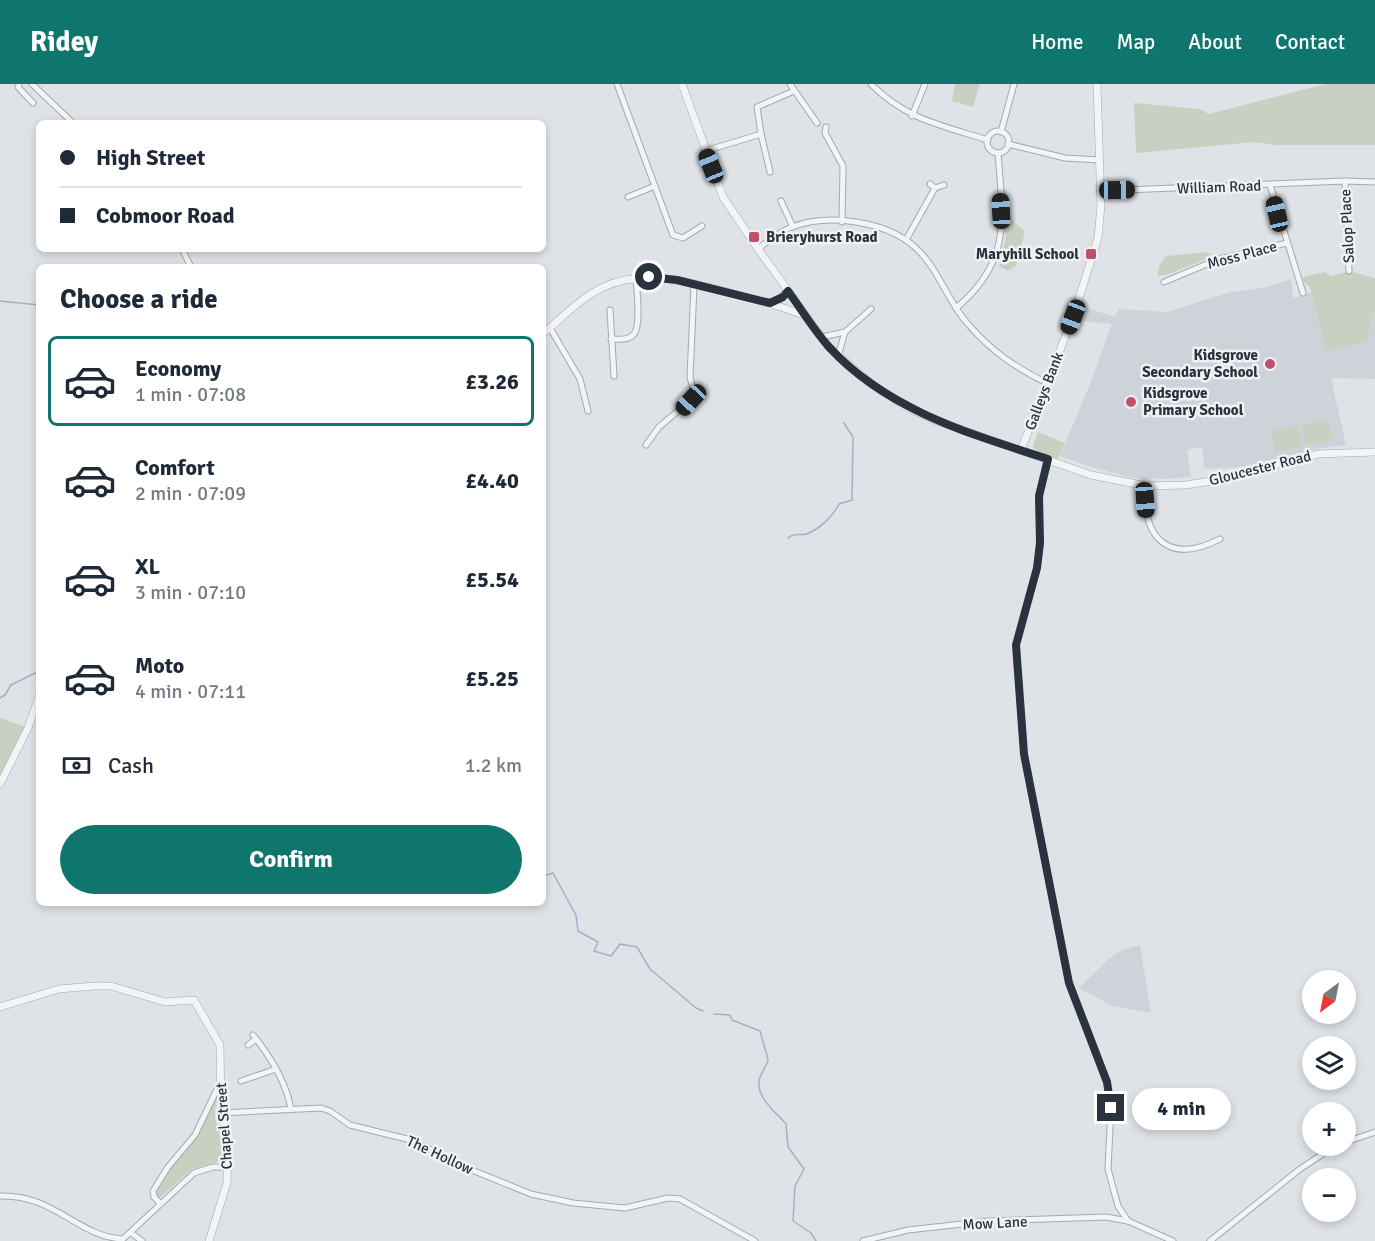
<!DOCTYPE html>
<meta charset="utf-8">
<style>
:root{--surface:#fff;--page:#f2f2f3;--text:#1f2937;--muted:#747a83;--line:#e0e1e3;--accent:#0f766e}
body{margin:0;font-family:Signika,sans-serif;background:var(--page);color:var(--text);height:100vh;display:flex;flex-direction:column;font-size:22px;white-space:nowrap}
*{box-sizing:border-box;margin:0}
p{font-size:20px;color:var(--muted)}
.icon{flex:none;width:33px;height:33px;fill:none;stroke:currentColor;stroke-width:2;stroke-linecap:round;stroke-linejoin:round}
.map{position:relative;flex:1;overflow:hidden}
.drawer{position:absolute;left:36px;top:180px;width:510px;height:642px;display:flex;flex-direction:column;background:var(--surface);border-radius:9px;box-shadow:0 3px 9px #0003}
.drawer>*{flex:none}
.top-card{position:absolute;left:36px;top:36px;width:510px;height:132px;border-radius:9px;box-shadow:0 3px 9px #0003;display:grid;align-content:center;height:132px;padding:0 24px;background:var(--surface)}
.needle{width:39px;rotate:212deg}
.controls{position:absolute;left:1302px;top:886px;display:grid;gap:12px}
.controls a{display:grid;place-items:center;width:54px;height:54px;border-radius:50%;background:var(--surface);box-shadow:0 3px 9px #0003;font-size:30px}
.end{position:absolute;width:27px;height:27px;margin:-14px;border:8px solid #2a323d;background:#fff;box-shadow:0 0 0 3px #fff}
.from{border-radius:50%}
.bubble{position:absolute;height:42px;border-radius:21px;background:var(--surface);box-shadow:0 3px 9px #0003;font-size:20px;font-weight:800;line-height:42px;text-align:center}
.car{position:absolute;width:18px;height:36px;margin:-18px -9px;border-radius:8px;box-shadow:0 0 4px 2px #0007;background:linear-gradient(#222 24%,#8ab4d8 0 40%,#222 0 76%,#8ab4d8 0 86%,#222 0)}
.top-card b{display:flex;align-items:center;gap:21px;height:57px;font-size:22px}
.top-card b+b{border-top:2px solid var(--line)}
.top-card i{width:15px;height:15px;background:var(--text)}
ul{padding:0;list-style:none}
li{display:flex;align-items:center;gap:18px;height:90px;margin:0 12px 9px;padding:0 12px;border:3px solid transparent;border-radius:9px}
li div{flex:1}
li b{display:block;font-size:22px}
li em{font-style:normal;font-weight:800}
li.selected{border-color:var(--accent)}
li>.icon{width:54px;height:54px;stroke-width:1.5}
h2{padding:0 24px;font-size:27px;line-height:72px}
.pay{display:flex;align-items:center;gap:15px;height:66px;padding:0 24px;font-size:22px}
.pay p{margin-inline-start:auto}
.cta{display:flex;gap:12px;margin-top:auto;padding:12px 24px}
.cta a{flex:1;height:69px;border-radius:36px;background:var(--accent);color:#fff;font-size:24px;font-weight:800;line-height:69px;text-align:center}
header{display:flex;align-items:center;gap:36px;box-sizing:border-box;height:84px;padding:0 30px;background:var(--accent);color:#fff}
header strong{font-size:28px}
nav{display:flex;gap:33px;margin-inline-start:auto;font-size:21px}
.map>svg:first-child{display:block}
.built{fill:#ced3d9}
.green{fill:#c7d0c1}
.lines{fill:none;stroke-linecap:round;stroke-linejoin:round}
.stream{stroke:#9eb4c4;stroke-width:1.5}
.minor-casing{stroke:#a5aab1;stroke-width:7}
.tertiary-casing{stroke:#a5aab1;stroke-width:8}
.minor{stroke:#f2f4f6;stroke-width:5}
.tertiary{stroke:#f2f4f6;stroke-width:7}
.route{stroke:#2a323d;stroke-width:8}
.poi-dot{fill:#c0516c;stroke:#eff2f5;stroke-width:2}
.labels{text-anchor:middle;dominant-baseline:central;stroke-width:5;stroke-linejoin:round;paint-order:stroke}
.street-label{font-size:15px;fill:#2a323d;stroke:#eff2f5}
.poi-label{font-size:15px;font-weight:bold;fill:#2a323d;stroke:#eff2f5;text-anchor:start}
</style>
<header>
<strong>Ridey</strong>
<nav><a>Home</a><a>Map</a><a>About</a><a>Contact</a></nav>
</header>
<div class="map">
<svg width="1375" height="1157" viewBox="0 0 1375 1157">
<rect width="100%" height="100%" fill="#dfe3e7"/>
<g class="built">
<polygon points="1291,195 1293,214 1312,208 1326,266 1375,228 1375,295 1331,294 1346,361 1316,365 1242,383 1204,385 1203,365 1198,363 1187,366 1191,393 1163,395 1133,394 1091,383 1060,372 1090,300 1112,240 1079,237 1084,223 1115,233 1119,225 1167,228 1231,208 1263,204"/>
<polygon points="1140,861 1151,929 1112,922 1079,904 1110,874 1122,866"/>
</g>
<g class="green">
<polygon points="955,0 980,0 973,23 952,17"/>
<polygon points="1326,0 1375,0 1375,61 1275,61 1255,58 1136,69 1134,19 1199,25 1209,30"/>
<polygon points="1010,134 1025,148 1016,182 1008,187 999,182 1006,154 1004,137"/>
<polygon points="1208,168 1214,172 1166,191 1158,192 1159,182 1166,172"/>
<polygon points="1349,187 1375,194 1375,228 1372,231 1367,257 1326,267 1310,203 1304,198 1303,193 1324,188 1332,192"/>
<polygon points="1328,336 1333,355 1306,361 1302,341"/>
<polygon points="1298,342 1303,362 1276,368 1271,348"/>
<polygon points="1038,348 1065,359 1058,375 1037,367 1033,362"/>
<polygon points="0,634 26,643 0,695"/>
<path d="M217 1009C217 1016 215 1023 215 1028 215 1045 227 1059 223 1076L191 1086 161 1113H156C154 1097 174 1081 183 1070 200 1051 206 1031 217 1009Z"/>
</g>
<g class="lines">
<g class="stream">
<polyline points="0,217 39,221"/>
<path d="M788 454C795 448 799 452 806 450 819 446 834 431 839 420L852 416 853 353 844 339"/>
<polyline points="0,614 5,611 11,601 35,589 39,591"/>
<polyline points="543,792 553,789 576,831 578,847 598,858 594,867 611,872 620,860 637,863 650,885 696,924 703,927"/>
<path d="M714 930 730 931 732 936 760 947 768 975C767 983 760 989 759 997 757 1015 776 1028 786 1040L788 1063 804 1085 795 1102 793 1137 811 1149 816 1157"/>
</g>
<g class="minor-casing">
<g id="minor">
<polyline points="19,0 18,3 33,19"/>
<polyline points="32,0 73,39"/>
<polyline points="617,0 673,151 683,154 702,142"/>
<polyline points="790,0 817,39"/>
<path d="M871 0C905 35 943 42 988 56"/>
<polyline points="912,32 925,0"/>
<polyline points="826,43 825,49 843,82 842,138"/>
<circle cx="998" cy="58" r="11"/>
<polyline points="1001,48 1014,0"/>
<polyline points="761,50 770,88"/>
<polyline points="1008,60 1065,74 1099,76"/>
<polyline points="705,67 761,50 757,23 794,7"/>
<polyline points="1345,97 1349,187"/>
<polyline points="930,100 935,104 944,101"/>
<polyline points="1270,101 1303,209"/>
<polyline points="1100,107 1345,97 1375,98"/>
<polyline points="628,113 655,102"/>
<polyline points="781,117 793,143"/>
<polyline points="906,156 935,104"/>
<polyline points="182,165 191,183"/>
<path d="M758 165C768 157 780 147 792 143 829 129 888 137 917 165 939 186 948 218 968 240 991 267 1016 284 1047 299"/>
<polyline points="1164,198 1219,175 1287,159"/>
<path d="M956 224C1012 178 1003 134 998 69"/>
<polyline points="610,226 614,292"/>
<polyline points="550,244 580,295 588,327"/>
<polyline points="822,253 845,248 871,225"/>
<path d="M611 255C619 255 628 257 634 250 641 242 637 206 636 194"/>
<polyline points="838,272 845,248"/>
<polyline points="646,361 659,343 691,316 694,308 690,293 694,202"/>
<polyline points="1048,375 1039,413 1040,459 1037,484 1016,561 1024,670 1069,899 1107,998 1111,1024 1108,1085 1118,1122 1128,1137"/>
<path d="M1146 402C1142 455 1169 481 1220 455"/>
<path d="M253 951C270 972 286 998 291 1025"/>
<polyline points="248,961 256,955"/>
<polyline points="241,997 276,985"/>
<polyline points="221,1029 321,1024 330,1027 350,1041 411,1056 467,1084 531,1110 573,1119 625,1124 668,1114 680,1115 755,1157"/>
<polyline points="1346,1058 1375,1048"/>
<path d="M0 1112C54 1110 78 1153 123 1155L194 1089 213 1083H228"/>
<polyline points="160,1119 154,1113 153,1107 168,1083 195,1051 219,1001"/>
<polyline points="131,1149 142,1157"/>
<polyline points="863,1157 908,1146 989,1137 1106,1133 1128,1137 1173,1157"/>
<polyline points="1210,1157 1300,1085 1335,1062"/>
</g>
</g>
<g class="tertiary-casing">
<g id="tertiary">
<polyline points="682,0 723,113 758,165 828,262 873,301 908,324 937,337 1091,391 1146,402 1186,401 1211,397 1318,370 1375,368"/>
<polyline points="769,219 804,231"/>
<path d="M543 249C563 234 583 211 606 202 657 180 718 208 769 219L777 217 788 207"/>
<polyline points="1021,366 1073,233 1098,154 1101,121 1097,0"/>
<polyline points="0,700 28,644 39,613"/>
<polyline points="0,923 59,905 94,902 111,902 165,918 194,916 220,961 221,1029 228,1067 227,1099 209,1157"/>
</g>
</g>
<use href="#minor" class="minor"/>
<use href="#tertiary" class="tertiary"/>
</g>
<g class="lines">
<path class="route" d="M649 193 677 196 770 219 783 213 788 207C801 225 814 246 829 263 887 326 970 350 1048 375L1039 412 1040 459 1037 484 1016 561 1024 670 1069 899 1107 998 1111 1024"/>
</g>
<g class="poi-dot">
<rect x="748" y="147" width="12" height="12" rx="3"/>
<rect x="1085" y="164" width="12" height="12" rx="3"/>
<circle cx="1270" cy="280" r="6"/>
<circle cx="1131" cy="318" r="6"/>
</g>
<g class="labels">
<g class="street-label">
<text transform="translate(1219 103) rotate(-2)">William Road</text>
<text transform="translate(1347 142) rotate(-93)">Salop Place</text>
<text transform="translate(1242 171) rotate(-15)">Moss Place</text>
<text transform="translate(1044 307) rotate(-69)">Galleys Bank</text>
<text transform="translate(1260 384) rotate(-14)">Gloucester Road</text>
<text transform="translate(224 1042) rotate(-94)">Chapel Street</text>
<text transform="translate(440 1071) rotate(25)">The Hollow</text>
<text transform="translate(995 1139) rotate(-3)">Mow Lane</text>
</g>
<g class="poi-label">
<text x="766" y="153">Brieryhurst Road</text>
<text x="1079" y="170" text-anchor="end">Maryhill School</text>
<text x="1258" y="271" text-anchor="end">Kidsgrove<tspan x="1258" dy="17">Secondary School</tspan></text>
<text x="1143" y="309">Kidsgrove<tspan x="1143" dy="17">Primary School</tspan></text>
</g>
</g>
</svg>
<div class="controls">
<a><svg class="needle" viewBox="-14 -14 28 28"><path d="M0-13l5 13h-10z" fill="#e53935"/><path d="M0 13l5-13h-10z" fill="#747a83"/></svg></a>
<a><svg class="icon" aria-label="layers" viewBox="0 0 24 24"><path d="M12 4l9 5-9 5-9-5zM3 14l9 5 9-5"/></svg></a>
<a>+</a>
<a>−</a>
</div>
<i class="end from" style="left:649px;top:193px"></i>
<i class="end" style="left:1111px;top:1024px"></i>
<div class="bubble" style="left:1132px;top:1004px;width:99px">4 min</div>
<i class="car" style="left:711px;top:82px;rotate:338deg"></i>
<i class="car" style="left:1117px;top:106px;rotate:89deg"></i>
<i class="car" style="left:1001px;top:127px;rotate:357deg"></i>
<i class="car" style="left:1277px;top:130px;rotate:347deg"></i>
<i class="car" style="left:1073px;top:233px;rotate:201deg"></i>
<i class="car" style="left:691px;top:316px;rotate:223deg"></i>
<i class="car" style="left:1145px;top:416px;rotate:176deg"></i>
<div class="top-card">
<b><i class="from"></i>High Street</b>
<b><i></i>Cobmoor Road</b>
</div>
<section class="drawer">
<h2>Choose a ride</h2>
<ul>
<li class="selected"><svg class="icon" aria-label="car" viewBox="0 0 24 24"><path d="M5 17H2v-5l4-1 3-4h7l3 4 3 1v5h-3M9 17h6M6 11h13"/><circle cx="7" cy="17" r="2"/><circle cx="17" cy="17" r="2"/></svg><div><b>Economy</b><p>1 min · 07:08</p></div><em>£3.26</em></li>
<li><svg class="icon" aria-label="car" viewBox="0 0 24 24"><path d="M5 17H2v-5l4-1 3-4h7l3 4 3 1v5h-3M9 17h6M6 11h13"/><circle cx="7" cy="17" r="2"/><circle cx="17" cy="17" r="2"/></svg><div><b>Comfort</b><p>2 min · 07:09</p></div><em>£4.40</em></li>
<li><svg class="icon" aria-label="car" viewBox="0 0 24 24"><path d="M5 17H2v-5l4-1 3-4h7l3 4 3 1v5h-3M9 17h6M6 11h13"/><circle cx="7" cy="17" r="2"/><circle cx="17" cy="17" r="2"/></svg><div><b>XL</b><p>3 min · 07:10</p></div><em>£5.54</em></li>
<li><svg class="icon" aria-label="car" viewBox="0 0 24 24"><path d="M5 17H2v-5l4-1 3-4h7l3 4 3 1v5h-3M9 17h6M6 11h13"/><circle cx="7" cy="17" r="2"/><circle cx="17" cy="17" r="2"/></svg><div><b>Moto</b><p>4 min · 07:11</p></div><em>£5.25</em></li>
</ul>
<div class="pay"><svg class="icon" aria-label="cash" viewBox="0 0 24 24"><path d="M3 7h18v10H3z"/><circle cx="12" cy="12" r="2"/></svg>Cash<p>1.2 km</p></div>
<div class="cta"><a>Confirm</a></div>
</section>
</div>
